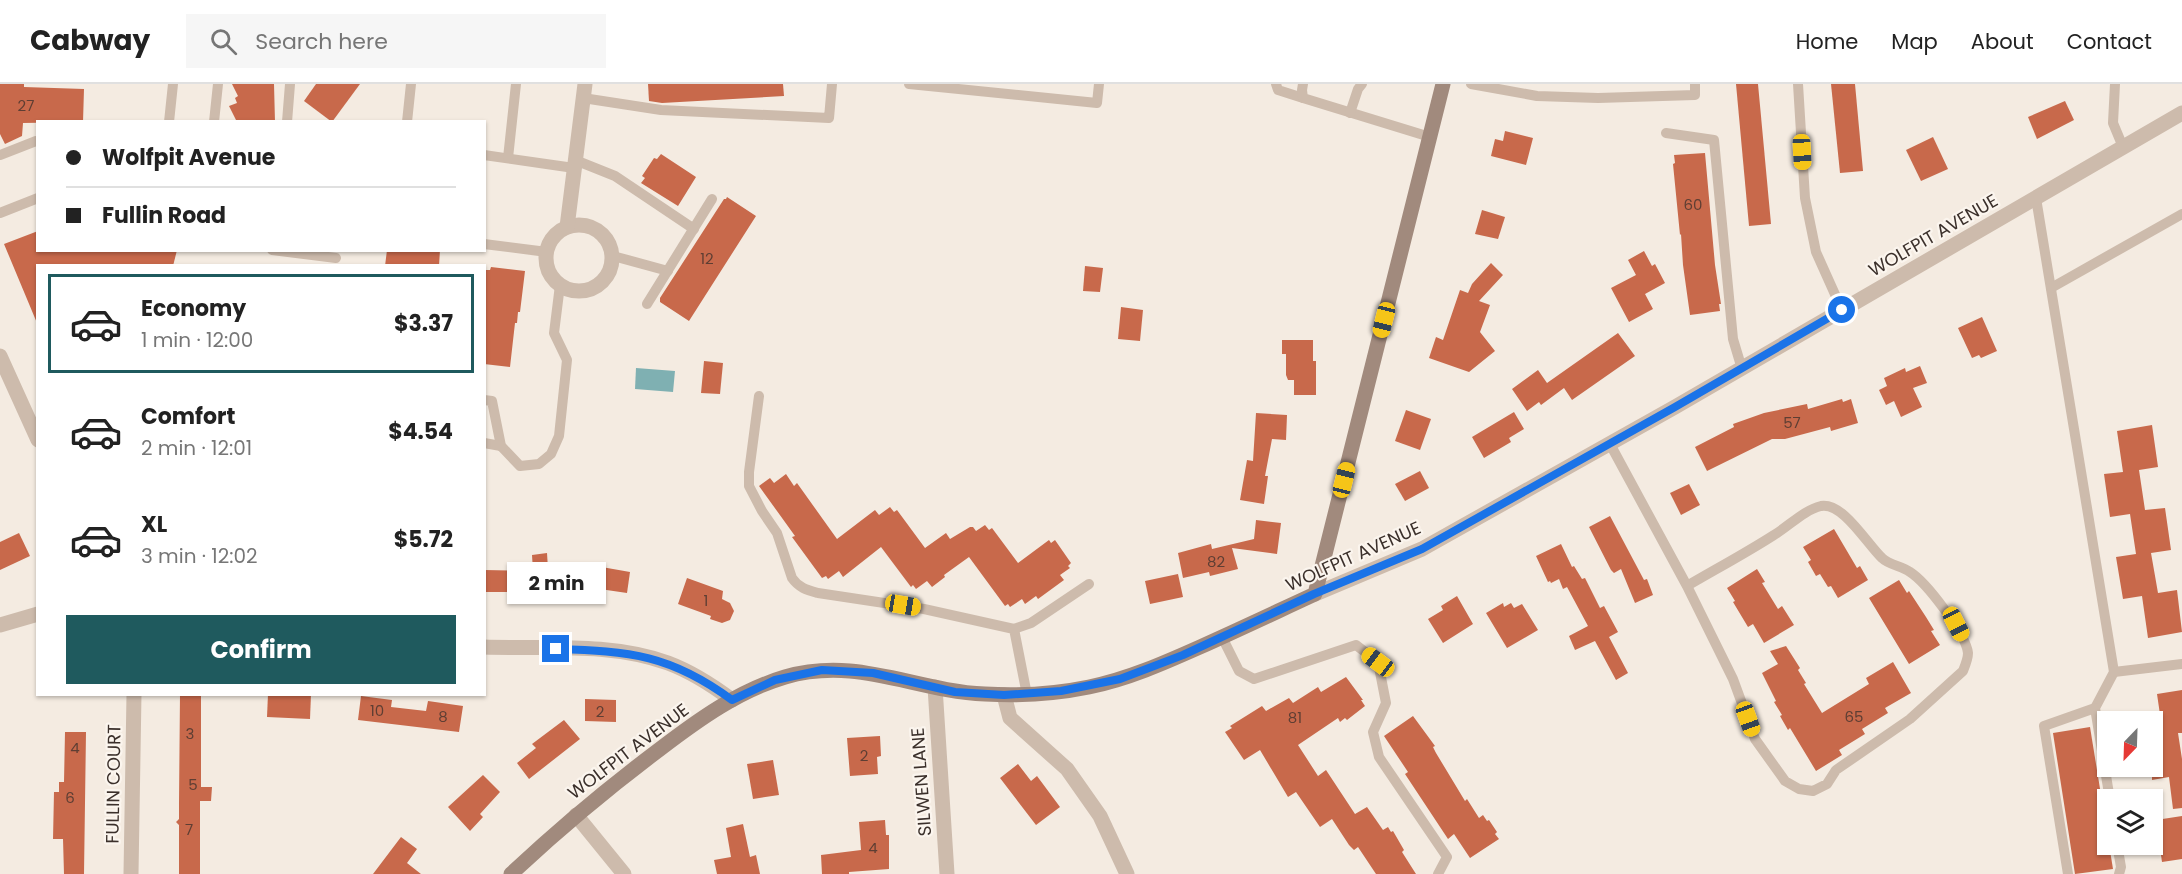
<!DOCTYPE html>
<meta charset="utf-8">
<style>
:root{--surface:#fff;--page:#f6f6f6;--text:#222;--muted:#767676;--line:#e0e0e0;--accent:#1f5a5e}
body{margin:0;font-family:Poppins,sans-serif;background:var(--page);color:var(--text);height:100vh;display:flex;flex-direction:column;font-size:22px;white-space:nowrap}
*{box-sizing:border-box;margin:0}
p{font-size:20px;color:var(--muted)}
.icon{flex:none;width:33px;height:33px;fill:none;stroke:currentColor;stroke-width:2;stroke-linecap:round;stroke-linejoin:round}
.map{position:relative;flex:1;overflow:hidden}
.panel{position:absolute;left:36px;top:180px;width:450px;height:432px;display:flex;flex-direction:column;background:var(--surface);border-radius:0px;box-shadow:0 2px 4px #0004}
.panel>*{flex:none}
.guide{position:absolute;left:36px;top:36px;width:450px;height:132px;border-radius:0px;box-shadow:0 2px 4px #0004;display:grid;align-content:center;height:132px;padding:0 30px;background:var(--surface)}
.needle{width:39px;rotate:203deg}
.buttons{position:absolute;left:2097px;top:627px;display:grid;gap:12px}
.buttons a{display:grid;place-items:center;width:66px;height:66px;border-radius:0px;background:var(--surface);box-shadow:0 2px 4px #0004;font-size:30px}
.end{position:absolute;width:27px;height:27px;margin:-14px;border:8px solid #1a73e8;background:#fff;box-shadow:0 0 0 3px #fff}
.from{border-radius:50%}
.bubble{position:absolute;height:42px;border-radius:0px;background:var(--surface);box-shadow:0 2px 4px #0004;font-size:20px;font-weight:700;line-height:42px;text-align:center}
.car{position:absolute;width:18px;height:36px;margin:-18px -9px;border-radius:8px;box-shadow:0 0 4px 2px #0007;background:linear-gradient(#f5c518 24%,#345 0 40%,#f5c518 0 76%,#345 0 86%,#f5c518 0)}
.guide b{display:flex;align-items:center;gap:21px;height:57px;font-size:22px}
.guide b+b{border-top:2px solid var(--line)}
.guide i{width:15px;height:15px;background:var(--text)}
ul{padding:10px 0 0;list-style:none}
li{display:flex;align-items:center;gap:18px;height:99px;margin:0 12px 9px;padding:0 18px;border:3px solid transparent;border-radius:0px}
li div{flex:1}
li b{display:block;font-size:22px}
li em{font-style:normal;font-weight:700}
li.selected{border-color:var(--accent)}
li>.icon{width:54px;height:54px;stroke-width:1.5}
.action{display:flex;gap:12px;margin-top:auto;padding:12px 30px}
.action a{flex:1;height:69px;border-radius:0px;background:var(--accent);color:#fff;font-size:24px;font-weight:700;line-height:69px;text-align:center}
header{display:flex;align-items:center;gap:36px;box-sizing:border-box;height:84px;padding:0 30px;background:var(--surface);border-bottom:2px solid var(--line)}
header strong{font-size:28px}
nav{display:flex;gap:33px;margin-inline-start:auto;font-size:21px}
.search{width:420px;height:54px;background:var(--page);display:flex;align-items:center;gap:15px;box-sizing:border-box;padding:0 21px;border-radius:0px;color:var(--muted);font-size:22px}
.map>svg:first-child{display:block}
.water{fill:#7fb0b2}
.building{fill:#c8694b}
.lines{fill:none;stroke-linecap:round;stroke-linejoin:round}
.lane{stroke:#cdbbac;stroke-width:10}
.street{stroke:#cdbbac;stroke-width:15}
.secondary{stroke:#a18a7d;stroke-width:15}
.route{stroke:#1a73e8;stroke-width:8}
.labels{text-anchor:middle;dominant-baseline:central;stroke-width:4.5;stroke-linejoin:round;paint-order:stroke}
.number-label{font-size:15px;fill:#5e3e33}
.street-label{font-size:18px;fill:#3b302b;stroke:#fbf5ee}
</style>
<header>
<strong>Cabway</strong>
<div class="search"><svg class="icon" aria-label="search" viewBox="0 0 24 24"><circle cx="10" cy="10" r="6"/><path d="M15 15l6 6"/></svg>Search here</div>
<nav><a>Home</a><a>Map</a><a>About</a><a>Contact</a></nav>
</header>
<div class="map">
<svg width="2182" height="790" viewBox="0 0 2182 790">
<rect width="100%" height="100%" fill="#f4ebe1"/>
<polygon class="water" points="636,284 675,287 673,308 635,305"/>
<g class="building">
<polygon points="0,0 24,0 24,3 84,5 83,38 23,39 22,52 5,60 0,50"/>
<polygon points="232,0 274,0 275,38 237,38 229,22 237,19 235,14 238,12"/>
<polygon points="316,0 360,0 332,38 304,17"/>
<polygon points="648,0 783,0 784,12 662,19 649,17"/>
<polygon points="1736,0 1758,0 1771,140 1749,142"/>
<polygon points="1831,0 1855,0 1863,87 1840,89"/>
<polygon points="2065,17 2074,36 2037,55 2028,33"/>
<polygon points="1505,47 1533,54 1526,81 1491,72 1495,55 1503,57"/>
<polygon points="1933,53 1948,85 1921,97 1906,66"/>
<polygon points="1705,69 1715,181 1721,220 1719,220 1720,227 1690,231 1683,181 1681,150 1680,151 1673,80 1675,79 1674,71"/>
<polygon points="661,70 696,93 678,122 641,99 645,94 642,92 654,74 657,75"/>
<polygon points="727,113 756,132 689,237 660,218 660,214 724,115 726,115"/>
<polygon points="1482,126 1505,133 1498,155 1475,150"/>
<polygon points="38,147 38,166 177,166 173,182 38,182 37,239 4,160"/>
<polygon points="387,166 440,166 439,182 385,182"/>
<polygon points="1644,167 1652,182 1655,180 1665,199 1645,210 1653,225 1629,238 1611,204 1636,191 1628,176"/>
<polygon points="1491,179 1503,191 1479,217 1490,221 1480,248 1495,267 1469,288 1429,274 1436,253 1443,256 1460,206 1468,209 1472,200"/>
<polygon points="1085,182 1103,184 1100,208 1083,207"/>
<polygon points="491,183 525,187 520,228 518,228 517,239 515,239 510,283 484,280 484,186 490,186"/>
<polygon points="1121,223 1143,226 1140,257 1118,255"/>
<polygon points="1982,233 1997,267 1981,274 1979,271 1972,274 1958,244"/>
<polygon points="1618,249 1635,272 1572,316 1564,304 1541,321 1539,318 1527,327 1512,305 1538,286 1547,299"/>
<polygon points="1282,256 1313,256 1313,277 1316,277 1316,311 1294,311 1294,296 1288,296 1286,291 1286,270 1282,270"/>
<polygon points="704,277 723,279 720,310 701,309"/>
<polygon points="1920,282 1927,299 1913,304 1922,323 1901,333 1894,317 1886,321 1879,306 1887,302 1884,294 1905,284 1906,288"/>
<polygon points="1842,315 1843,318 1851,315 1858,339 1831,347 1830,343 1785,355 1772,355 1707,387 1695,363 1734,343 1733,340 1764,329 1807,320 1808,325"/>
<polygon points="1406,326 1431,335 1420,366 1395,357"/>
<polygon points="1514,328 1524,345 1509,354 1511,358 1484,374 1472,353"/>
<polygon points="1256,329 1287,331 1286,356 1272,355 1265,392 1268,392 1264,420 1240,416 1247,376 1253,377"/>
<polygon points="2152,341 2158,383 2139,386 2145,426 2165,424 2171,466 2151,469 2158,509 2177,506 2182,548 2148,554 2142,512 2123,515 2116,473 2136,470 2130,430 2110,433 2104,390 2123,388 2117,347"/>
<polygon points="1420,387 1429,404 1405,417 1395,400"/>
<polygon points="786,390 794,402 797,399 837,455 875,426 879,431 890,423 894,428 897,426 925,464 946,449 950,455 970,443 973,443 976,447 985,441 989,446 992,444 1018,479 1049,456 1051,459 1055,456 1071,479 1068,482 1070,484 1060,491 1064,496 1038,515 1036,512 1025,520 1022,515 1010,523 1008,520 1005,522 969,473 944,491 945,493 932,503 927,497 916,505 913,501 911,503 881,463 843,493 839,487 828,495 826,492 822,494 792,453 795,452 759,402 770,394 774,399"/>
<polygon points="1689,400 1700,421 1681,431 1670,409"/>
<polygon points="1610,432 1644,496 1647,495 1653,511 1635,519 1621,485 1614,489 1611,486 1589,443"/>
<polygon points="1256,436 1281,439 1277,470 1232,464 1238,485 1210,492 1209,488 1183,494 1178,469 1211,460 1212,465 1254,455"/>
<polygon points="1834,445 1857,484 1860,482 1868,496 1838,514 1831,502 1828,503 1820,490 1816,492 1808,478 1811,476 1803,463"/>
<polygon points="19,449 30,472 0,486 0,458"/>
<polygon points="1561,460 1572,483 1574,482 1582,495 1585,494 1600,524 1604,522 1618,548 1609,553 1628,589 1616,596 1595,557 1575,566 1569,552 1588,542 1567,503 1563,505 1559,495 1551,499 1550,497 1548,498 1536,472"/>
<polygon points="547,469 548,485 567,483 569,504 531,508 484,508 484,486 533,487 532,471"/>
<polygon points="596,482 630,488 627,509 593,504"/>
<polygon points="1757,485 1765,498 1762,499 1778,525 1782,522 1794,541 1764,559 1753,540 1748,543 1733,518 1735,517 1727,504"/>
<polygon points="1178,490 1183,513 1150,520 1145,497"/>
<polygon points="687,494 723,507 722,515 730,519 734,527 730,536 722,539 710,535 711,532 678,520"/>
<polygon points="1899,496 1907,509 1909,507 1926,533 1934,546 1931,547 1940,561 1909,580 1869,514"/>
<polygon points="1457,512 1473,540 1443,559 1428,535 1443,526 1441,522"/>
<polygon points="1503,519 1504,523 1511,519 1514,524 1522,520 1538,546 1507,564 1486,529"/>
<polygon points="1786,562 1800,584 1798,586 1806,599 1804,600 1822,629 1869,600 1866,594 1893,578 1911,609 1885,624 1888,629 1862,645 1865,650 1839,666 1842,671 1816,687 1790,644 1788,646 1780,632 1782,631 1774,618 1776,617 1762,589 1778,580 1770,567"/>
<polygon points="1346,593 1363,616 1361,616 1365,622 1347,636 1345,634 1340,638 1338,634 1298,661 1318,692 1326,686 1355,730 1367,723 1383,746 1388,743 1391,748 1393,747 1404,766 1402,768 1416,790 1376,790 1358,763 1354,766 1349,761 1332,735 1320,743 1296,708 1288,713 1260,666 1244,676 1225,648 1232,644 1230,642 1262,622 1266,627 1289,614 1293,619 1318,603 1321,608"/>
<polygon points="2182,606 2182,649 2178,649 2182,675 2182,724 2173,725 2169,693 2152,696 2152,652 2163,651 2157,610"/>
<polygon points="180,610 201,610 201,703 212,703 211,717 200,717 200,790 179,790 179,741 176,738 179,735 179,720"/>
<polygon points="268,610 311,610 310,635 267,633"/>
<polygon points="361,612 392,616 391,623 426,627 428,617 463,622 459,648 358,636"/>
<polygon points="585,615 616,616 616,638 585,637"/>
<polygon points="1413,632 1435,662 1433,663 1436,669 1465,717 1467,715 1479,734 1483,731 1487,737 1489,736 1497,748 1495,750 1499,755 1470,774 1454,750 1448,755 1405,690 1408,688 1384,652"/>
<polygon points="564,636 580,655 529,695 517,679 536,664 532,660"/>
<polygon points="2090,643 2113,785 2075,790 2053,649"/>
<polygon points="65,648 86,648 84,790 64,790 63,755 53,755 54,708 59,708 59,698 64,698"/>
<polygon points="880,652 881,672 877,673 878,690 850,692 847,654"/>
<polygon points="773,676 779,711 753,715 747,680"/>
<polygon points="1018,680 1031,697 1037,692 1060,723 1036,741 1000,694"/>
<polygon points="483,691 500,708 480,730 483,733 470,747 448,723"/>
<polygon points="2182,732 2182,775 2162,778 2156,736"/>
<polygon points="885,736 886,751 889,751 889,785 849,788 849,790 822,790 821,771 861,766 859,738"/>
<polygon points="743,740 750,773 756,771 760,790 717,790 714,776 731,773 726,744"/>
<polygon points="401,753 417,765 407,779 421,790 373,790"/>
</g>
<g class="lines">
<g class="lane">
<polyline points="909,0 1097,19 1099,0"/>
<polyline points="1276,0 1278,6 1303,14"/>
<polyline points="1303,0 1302,6 1303,14 1430,53"/>
<polyline points="1471,0 1537,12 1598,14 1695,11 1695,0"/>
<polyline points="1798,0 1805,114 1816,168 1842,226"/>
<polyline points="2115,0 2113,39 2123,63"/>
<polyline points="583,14 661,26 829,34 832,0"/>
<polyline points="1350,29 1358,5 1362,0"/>
<polyline points="169,38 173,0"/>
<polyline points="214,38 218,0"/>
<polyline points="287,38 290,0"/>
<polyline points="407,38 411,0"/>
<polyline points="1666,49 1714,56 1733,255 1742,285"/>
<polyline points="0,71 36,57"/>
<polyline points="484,71 574,84"/>
<polyline points="508,74 516,0"/>
<polyline points="575,76 615,92 694,145"/>
<polyline points="2036,114 2114,588 2095,624 2110,716"/>
<polyline points="0,129 38,114"/>
<polyline points="484,160 547,168"/>
<polyline points="272,166 336,174"/>
<polyline points="613,172 668,187"/>
<polyline points="2051,204 2182,130"/>
<polyline points="647,220 712,115"/>
<path d="M759 312 749 388V402L762 427 777 449 792 494C799 504 807 506 818 509L924 525 1014 545 1027 611"/>
<polyline points="484,316 492,317 501,362 520,382 539,380 551,370 559,352 567,276 554,249 560,201"/>
<polyline points="484,359 501,362"/>
<path d="M1610 360 1687 502 1733 595 1755 655 1785 697 1799 705 1813 707 1827 700 1836 686 1910 635 1963 587C1965 582 1968 575 1968 569 1966 550 1926 498 1910 488 1902 482 1889 481 1882 474 1867 460 1843 418 1821 422 1804 426 1789 442 1774 451 1746 469 1716 485 1687 502"/>
<polyline points="1014,545 1031,539 1089,500"/>
<polyline points="1222,553 1239,587 1254,595 1356,561 1378,578 1386,619 1373,648 1379,673 1447,773 1438,790"/>
<polyline points="2114,588 2182,580"/>
<polyline points="2117,760 2121,783 2119,790"/>
<polyline points="2068,790 2044,642 2095,624"/>
</g>
<g class="street">
<circle cx="579" cy="174" r="33"/>
<polyline points="567,143 585,0"/>
<polyline points="0,272 38,356"/>
<polyline points="1315,510 1422,465 1675,323 2182,29"/>
<polyline points="0,541 38,530"/>
<path d="M484 563C545 565 611 558 668 579 692 588 712 601 732 616"/>
<polyline points="935,603 947,790"/>
<polyline points="1004,611 1010,634 1067,685 1100,732 1127,790"/>
<polyline points="576,731 624,790"/>
<polyline points="131,790 134,610"/>
</g>
<path class="secondary" d="M511 790C559 745 608 704 660 665 698 636 738 607 785 593 858 572 914 607 985 610 1020 612 1055 610 1089 603 1128 595 1164 579 1200 563 1238 546 1276 528 1315 510L1443 0"/>
</g>
<g class="lines">
<path class="route" d="M556 565C630 567 671 571 732 616L775 596 822 586 873 589 955 608 1004 611 1061 607 1120 595 1183 571 1314 510 1422 465 1675 323 1842 226"/>
</g>
<g class="labels">
<g class="number-label">
<text x="26" y="21">27</text>
<text x="1693" y="120">60</text>
<text x="707" y="174">12</text>
<text x="1792" y="338">57</text>
<text x="1216" y="477">82</text>
<text x="706" y="516">1</text>
<text x="377" y="626">10</text>
<text x="600" y="627">2</text>
<text x="443" y="632">8</text>
<text x="1854" y="632">65</text>
<text x="1295" y="633">81</text>
<text x="190" y="649">3</text>
<text x="75" y="663">4</text>
<text x="864" y="671">2</text>
<text x="193" y="700">5</text>
<text x="70" y="713">6</text>
<text x="189" y="745">7</text>
<text x="873" y="763">4</text>
</g>
<g class="street-label">
<text transform="translate(1933 151) rotate(-30)">WOLFPIT AVENUE</text>
<text transform="translate(1353 472) rotate(-24)">WOLFPIT AVENUE</text>
<text transform="translate(628 667) rotate(-37)">WOLFPIT AVENUE</text>
<text transform="translate(921 698) rotate(-94)">SILWEN LANE</text>
<text transform="translate(113 700) rotate(-89)">FULLIN COURT</text>
</g>
</g>
</svg>
<div class="buttons">
<a><svg class="needle" viewBox="-14 -14 28 28"><path d="M0-13l5 13h-10z" fill="#e53935"/><path d="M0 13l5-13h-10z" fill="#767676"/></svg></a>
<a><svg class="icon" aria-label="layers" viewBox="0 0 24 24"><path d="M12 4l9 5-9 5-9-5zM3 14l9 5 9-5"/></svg></a>
</div>
<i class="end from" style="left:1842px;top:226px"></i>
<i class="end" style="left:556px;top:565px"></i>
<div class="bubble" style="left:507px;top:478px;width:99px">2 min</div>
<i class="car" style="left:1802px;top:68px;rotate:177deg"></i>
<i class="car" style="left:1384px;top:236px;rotate:194deg"></i>
<i class="car" style="left:1344px;top:396px;rotate:14deg"></i>
<i class="car" style="left:903px;top:521px;rotate:100deg"></i>
<i class="car" style="left:1956px;top:540px;rotate:153deg"></i>
<i class="car" style="left:1378px;top:578px;rotate:307deg"></i>
<i class="car" style="left:1748px;top:635px;rotate:160deg"></i>
<div class="guide">
<b><i class="from"></i>Wolfpit Avenue</b>
<b><i></i>Fullin Road</b>
</div>
<section class="panel">
<ul>
<li class="selected"><svg class="icon" aria-label="car" viewBox="0 0 24 24"><path d="M5 17H2v-5l4-1 3-4h7l3 4 3 1v5h-3M9 17h6M6 11h13"/><circle cx="7" cy="17" r="2"/><circle cx="17" cy="17" r="2"/></svg><div><b>Economy</b><p>1 min · 12:00</p></div><em>$3.37</em></li>
<li><svg class="icon" aria-label="car" viewBox="0 0 24 24"><path d="M5 17H2v-5l4-1 3-4h7l3 4 3 1v5h-3M9 17h6M6 11h13"/><circle cx="7" cy="17" r="2"/><circle cx="17" cy="17" r="2"/></svg><div><b>Comfort</b><p>2 min · 12:01</p></div><em>$4.54</em></li>
<li><svg class="icon" aria-label="car" viewBox="0 0 24 24"><path d="M5 17H2v-5l4-1 3-4h7l3 4 3 1v5h-3M9 17h6M6 11h13"/><circle cx="7" cy="17" r="2"/><circle cx="17" cy="17" r="2"/></svg><div><b>XL</b><p>3 min · 12:02</p></div><em>$5.72</em></li>
</ul>
<div class="action"><a>Confirm</a></div>
</section>
</div>
